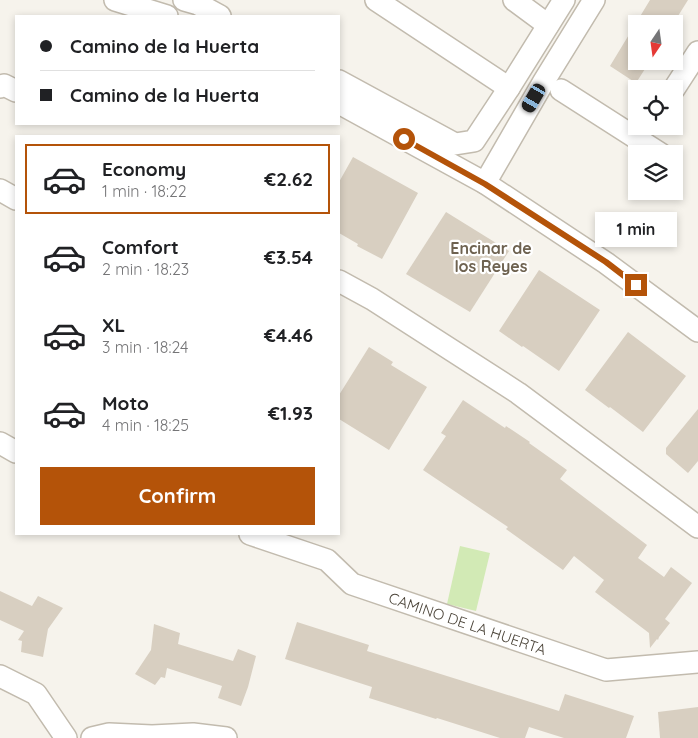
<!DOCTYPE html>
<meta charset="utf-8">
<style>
:root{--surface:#fff;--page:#f2f2f2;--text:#202124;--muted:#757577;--line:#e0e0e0;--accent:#b45309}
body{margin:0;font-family:Quicksand,sans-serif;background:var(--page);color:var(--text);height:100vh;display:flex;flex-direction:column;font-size:19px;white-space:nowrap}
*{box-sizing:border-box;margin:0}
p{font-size:16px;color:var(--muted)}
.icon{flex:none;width:28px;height:28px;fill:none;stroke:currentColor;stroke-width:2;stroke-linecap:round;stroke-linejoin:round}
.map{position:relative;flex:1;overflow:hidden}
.side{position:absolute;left:15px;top:135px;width:325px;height:400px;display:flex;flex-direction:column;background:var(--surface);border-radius:0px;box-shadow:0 2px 8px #0003}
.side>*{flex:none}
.top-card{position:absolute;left:15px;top:15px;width:325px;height:110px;border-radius:0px;box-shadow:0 2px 8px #0003;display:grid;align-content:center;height:110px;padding:0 25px;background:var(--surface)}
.needle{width:32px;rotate:193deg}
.buttons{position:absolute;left:628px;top:15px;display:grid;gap:10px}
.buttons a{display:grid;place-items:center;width:55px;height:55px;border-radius:0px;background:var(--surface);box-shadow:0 2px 8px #0003;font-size:25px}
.end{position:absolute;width:22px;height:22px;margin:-11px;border:6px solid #b45309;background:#fff;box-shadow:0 0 0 2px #fff}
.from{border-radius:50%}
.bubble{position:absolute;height:35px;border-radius:0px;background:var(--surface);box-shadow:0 2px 8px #0003;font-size:16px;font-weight:800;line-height:35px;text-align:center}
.car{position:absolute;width:15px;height:30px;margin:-15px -8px;border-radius:6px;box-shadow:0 0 4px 1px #0007;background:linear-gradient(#222 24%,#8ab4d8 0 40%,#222 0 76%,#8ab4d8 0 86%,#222 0)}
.top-card b{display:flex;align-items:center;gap:18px;height:48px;font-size:19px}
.top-card b+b{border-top:1px solid var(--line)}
.top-card i{width:12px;height:12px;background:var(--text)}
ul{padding:9px 0 0;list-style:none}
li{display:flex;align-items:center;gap:15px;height:70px;margin:0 10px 8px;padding:0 15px;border:2px solid transparent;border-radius:0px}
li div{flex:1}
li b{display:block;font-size:19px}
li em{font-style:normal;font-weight:800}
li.active{border-color:var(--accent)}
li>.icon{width:45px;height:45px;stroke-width:1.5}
.primary-button{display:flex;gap:10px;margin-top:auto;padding:10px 25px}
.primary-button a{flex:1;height:58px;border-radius:0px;background:var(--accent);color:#fff;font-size:20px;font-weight:800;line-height:58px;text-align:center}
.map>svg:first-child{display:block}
.green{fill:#d2eab5}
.building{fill:#d8cfc1}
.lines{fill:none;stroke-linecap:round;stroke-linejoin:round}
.minor-casing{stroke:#c2bbae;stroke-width:24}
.minor{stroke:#fff;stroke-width:21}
.route{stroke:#b45309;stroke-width:6}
.labels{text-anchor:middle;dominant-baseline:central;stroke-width:4.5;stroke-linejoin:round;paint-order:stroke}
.street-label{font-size:15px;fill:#4b4439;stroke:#fff}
.neighbourhood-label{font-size:16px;font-weight:bold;fill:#6e6250;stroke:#fff}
</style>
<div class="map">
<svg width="698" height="738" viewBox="0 0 698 738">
<rect width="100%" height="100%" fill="#f6f3ec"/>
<polygon class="green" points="460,546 490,553 476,611 447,604"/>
<g class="building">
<polygon points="650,0 688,0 673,24 636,24 636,61 650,61 636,83 610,66"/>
<polygon points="353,157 418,193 382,259 357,246 358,244 339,233 339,182"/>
<polygon points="446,212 509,251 470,312 406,274"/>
<polygon points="539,270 600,310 559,371 523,346 522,347 499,331"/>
<polygon points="628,332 686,376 643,432 610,407 609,408 585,390"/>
<polygon points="369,347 393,362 391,365 427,387 389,450 339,419 339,395"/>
<polygon points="463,400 505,428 506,426 530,442 529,443 567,470 560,479 647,545 638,558 664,577 671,567 692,583 665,619 670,623 659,637 658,640 657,639 650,648 649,633 595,592 604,580 574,556 563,570 506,529 508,527 423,470 446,436 441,433"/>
<polygon points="698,409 698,461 688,473 666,454 666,448"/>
<polygon points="0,591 32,606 38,596 63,608 48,629 43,657 21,652 22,641 18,640 24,631 0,620"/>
<polygon points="297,622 369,645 367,651 559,711 565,694 634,716 626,738 564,738 529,727 525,738 500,738 437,718 436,719 369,698 372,687 285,659"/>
<polygon points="154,624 180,633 178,644 233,661 238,649 256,656 248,687 241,706 218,698 222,686 167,668 165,678 161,677 155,685 135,674 151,650"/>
<polygon points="698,707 698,738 660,738 658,712"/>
</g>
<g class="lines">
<g class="minor-casing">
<g id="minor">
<polyline points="115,0 167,16"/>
<polyline points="184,0 198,4 220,16"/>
<polyline points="376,0 509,88"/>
<polyline points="514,0 548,25"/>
<polyline points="339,81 455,144 474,141 509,88 564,0"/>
<polyline points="0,87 4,85 16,91"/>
<polyline points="674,89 698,52"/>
<polyline points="561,90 661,154"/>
<polyline points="339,103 485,183 606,263 698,331"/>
<polyline points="485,183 544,81 594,0"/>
<polyline points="0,190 16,199"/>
<polyline points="339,281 372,299 518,393 698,527"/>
<polyline points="0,443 16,452"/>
<path id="s1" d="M250 534 327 560 352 584 606 670 698 662"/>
<polyline points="0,676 36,694 66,738"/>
<polyline points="92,738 109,734 152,736 193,734 226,738"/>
</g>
</g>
<use href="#minor" class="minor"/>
</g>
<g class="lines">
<polyline class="route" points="404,139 485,184 606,262 636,285"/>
</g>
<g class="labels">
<g class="street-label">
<text stroke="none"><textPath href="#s1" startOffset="238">CAMINO DE LA HUERTA</textPath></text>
</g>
<g class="neighbourhood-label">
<text x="491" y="248">Encinar de<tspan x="491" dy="18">los Reyes</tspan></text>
</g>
</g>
</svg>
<div class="buttons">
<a><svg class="needle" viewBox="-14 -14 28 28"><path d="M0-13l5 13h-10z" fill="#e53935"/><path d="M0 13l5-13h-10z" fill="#757577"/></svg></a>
<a><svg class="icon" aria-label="locate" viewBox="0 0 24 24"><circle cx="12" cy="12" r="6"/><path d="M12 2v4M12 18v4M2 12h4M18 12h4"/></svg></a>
<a><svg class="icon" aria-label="layers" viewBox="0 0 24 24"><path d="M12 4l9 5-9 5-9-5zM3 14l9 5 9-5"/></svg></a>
</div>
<i class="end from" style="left:404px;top:139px"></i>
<i class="end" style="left:636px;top:285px"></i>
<div class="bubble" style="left:595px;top:212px;width:82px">1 min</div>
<i class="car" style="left:534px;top:98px;rotate:210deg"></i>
<div class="top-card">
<b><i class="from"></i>Camino de la Huerta</b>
<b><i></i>Camino de la Huerta</b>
</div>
<section class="side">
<ul>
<li class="active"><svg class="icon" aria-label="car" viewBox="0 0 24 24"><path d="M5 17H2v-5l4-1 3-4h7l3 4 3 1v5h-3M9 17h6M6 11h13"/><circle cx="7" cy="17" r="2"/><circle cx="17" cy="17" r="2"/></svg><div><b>Economy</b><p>1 min · 18:22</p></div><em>€2.62</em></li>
<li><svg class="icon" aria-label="car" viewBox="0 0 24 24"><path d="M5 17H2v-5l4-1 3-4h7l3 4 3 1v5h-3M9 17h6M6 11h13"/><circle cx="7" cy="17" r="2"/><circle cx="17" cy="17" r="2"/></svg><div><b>Comfort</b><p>2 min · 18:23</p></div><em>€3.54</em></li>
<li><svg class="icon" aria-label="car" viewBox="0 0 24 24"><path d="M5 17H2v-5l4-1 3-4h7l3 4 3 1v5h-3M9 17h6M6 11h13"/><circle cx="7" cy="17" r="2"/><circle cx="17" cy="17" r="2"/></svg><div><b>XL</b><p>3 min · 18:24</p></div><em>€4.46</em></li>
<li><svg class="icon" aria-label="car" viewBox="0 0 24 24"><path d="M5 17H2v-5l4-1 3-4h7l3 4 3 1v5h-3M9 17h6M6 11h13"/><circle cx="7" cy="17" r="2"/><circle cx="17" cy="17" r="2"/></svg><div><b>Moto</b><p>4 min · 18:25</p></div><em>€1.93</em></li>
</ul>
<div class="primary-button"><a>Confirm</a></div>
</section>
</div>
